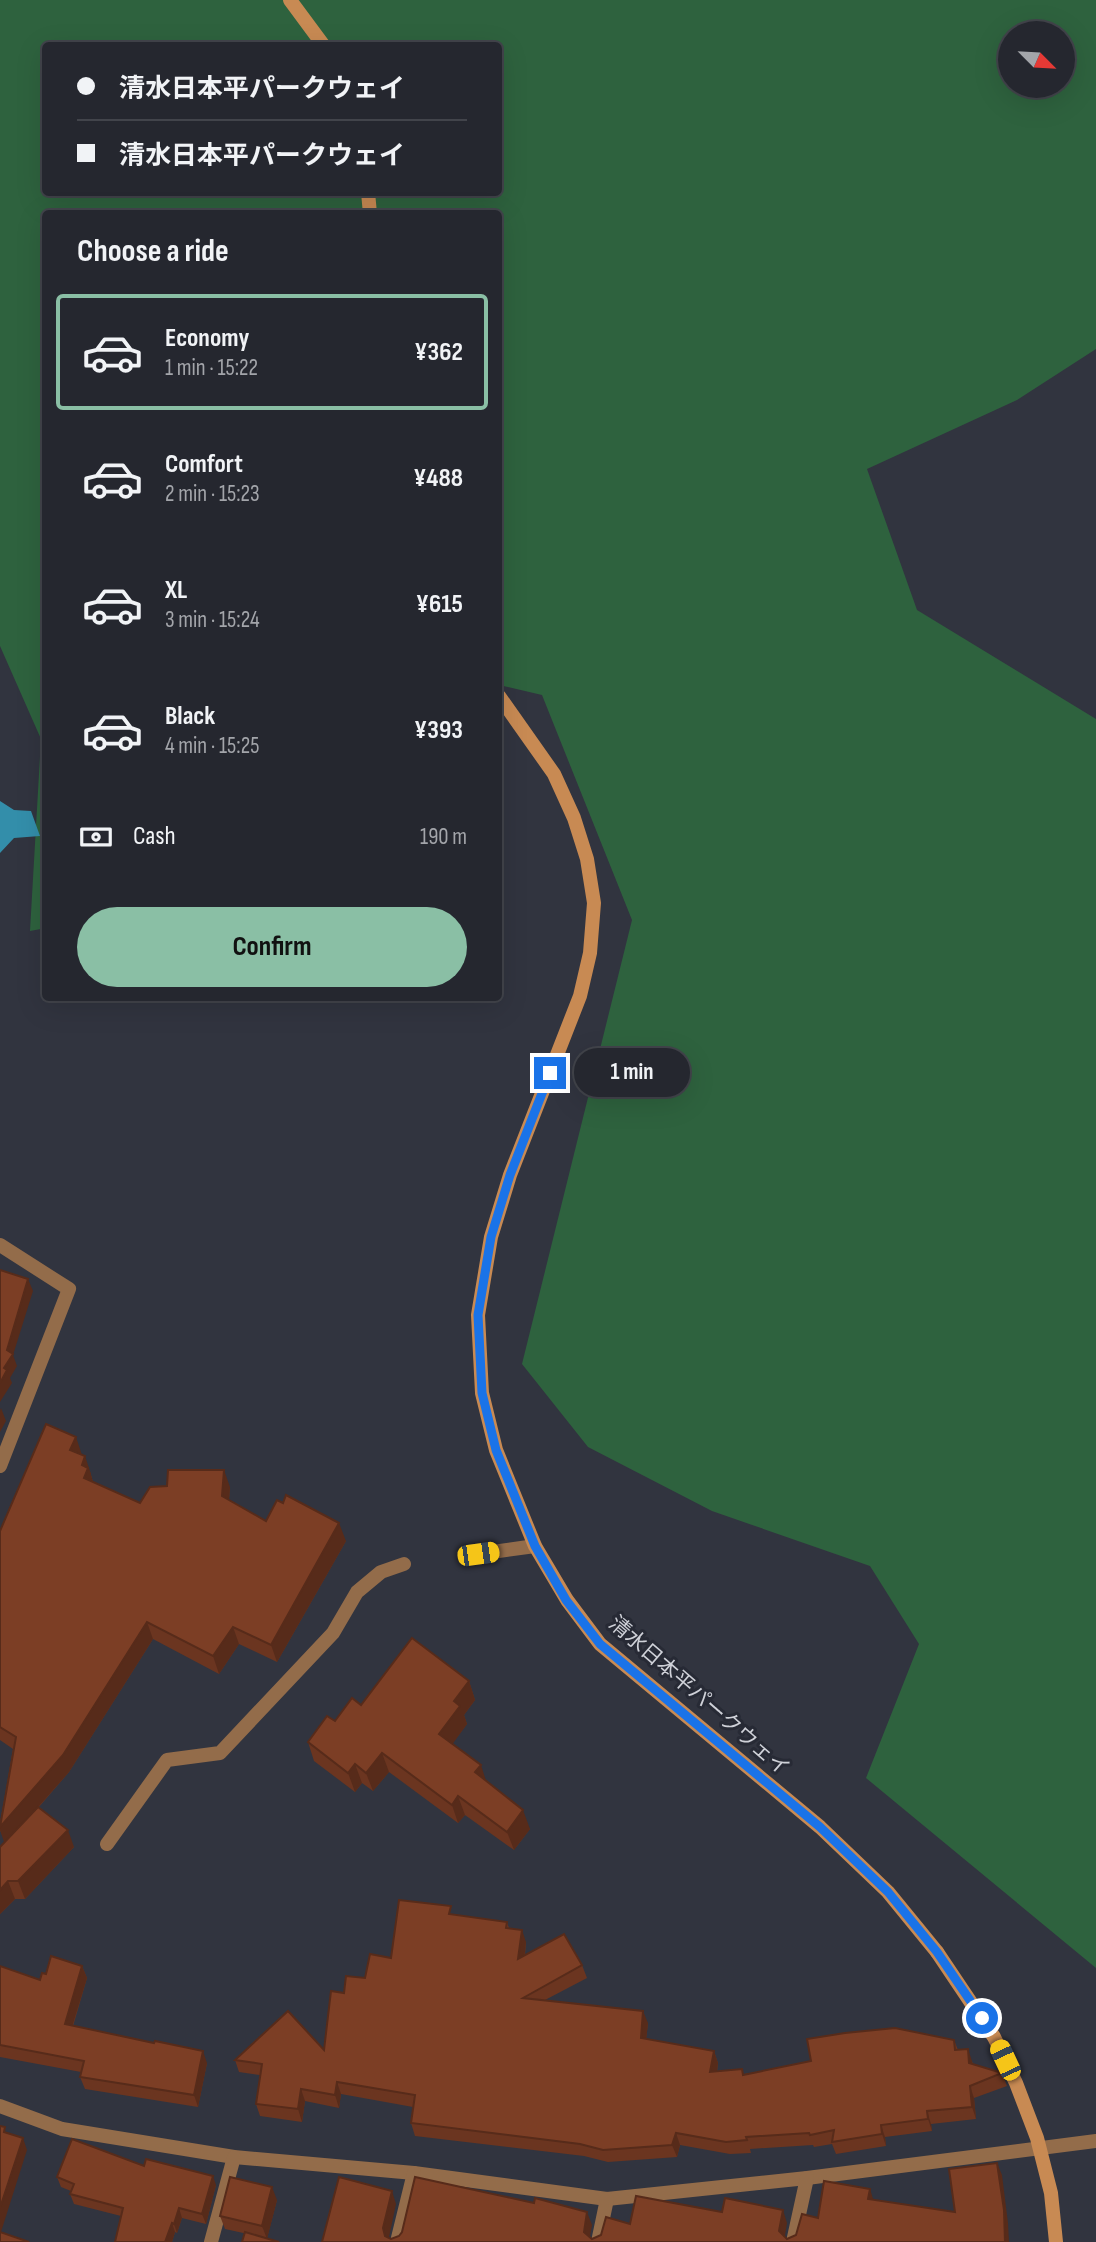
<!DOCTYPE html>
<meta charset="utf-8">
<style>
:root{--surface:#25272f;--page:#31333b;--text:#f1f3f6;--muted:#a3a5aa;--line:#42444b;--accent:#8abfa5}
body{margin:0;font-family:"Sofia Sans Condensed","Noto Sans JP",sans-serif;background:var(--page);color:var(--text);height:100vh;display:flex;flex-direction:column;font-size:26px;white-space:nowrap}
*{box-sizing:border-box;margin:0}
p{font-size:23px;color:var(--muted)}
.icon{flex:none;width:38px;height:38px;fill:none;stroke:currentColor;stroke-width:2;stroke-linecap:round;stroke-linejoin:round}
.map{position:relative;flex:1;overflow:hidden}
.sheet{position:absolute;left:42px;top:210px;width:460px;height:791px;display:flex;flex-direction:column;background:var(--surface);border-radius:7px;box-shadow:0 7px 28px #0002,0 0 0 2px var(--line)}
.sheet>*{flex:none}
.top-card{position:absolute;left:42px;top:42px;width:460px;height:154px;border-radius:7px;box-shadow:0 7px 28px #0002,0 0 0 2px var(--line);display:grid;align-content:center;height:154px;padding:0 35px;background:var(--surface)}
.needle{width:46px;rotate:114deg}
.buttons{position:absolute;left:998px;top:21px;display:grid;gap:14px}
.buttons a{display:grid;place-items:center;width:77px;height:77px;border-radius:50%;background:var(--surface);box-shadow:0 7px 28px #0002,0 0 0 2px var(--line);font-size:35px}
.end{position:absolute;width:32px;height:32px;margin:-16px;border:9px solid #1a73e8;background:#fff;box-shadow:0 0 0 4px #fff}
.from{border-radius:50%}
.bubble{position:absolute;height:49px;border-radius:24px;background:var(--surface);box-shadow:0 7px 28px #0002,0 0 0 2px var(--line);font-size:23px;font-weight:700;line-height:49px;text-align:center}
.car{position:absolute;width:21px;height:42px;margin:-21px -10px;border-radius:9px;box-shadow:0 0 5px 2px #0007;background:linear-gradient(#f5c518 24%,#345 0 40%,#f5c518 0 76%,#345 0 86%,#f5c518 0)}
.top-card b{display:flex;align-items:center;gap:24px;height:66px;font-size:26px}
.top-card b+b{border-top:2px solid var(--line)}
.top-card i{width:18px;height:18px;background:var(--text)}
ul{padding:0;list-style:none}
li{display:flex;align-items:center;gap:21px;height:116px;margin:0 14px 10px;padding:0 21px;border:4px solid transparent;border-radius:7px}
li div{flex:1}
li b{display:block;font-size:26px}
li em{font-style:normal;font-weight:700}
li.selected{border-color:var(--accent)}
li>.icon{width:63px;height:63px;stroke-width:1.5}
h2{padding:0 35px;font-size:32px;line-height:84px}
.pay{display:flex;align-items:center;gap:18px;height:77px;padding:0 35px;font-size:26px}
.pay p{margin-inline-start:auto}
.cta{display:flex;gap:14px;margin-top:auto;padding:14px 35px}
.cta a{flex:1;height:80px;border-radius:42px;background:var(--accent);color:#111;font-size:28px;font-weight:700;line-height:80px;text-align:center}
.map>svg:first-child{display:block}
.green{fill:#2e623e;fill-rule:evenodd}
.water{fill:#338eaa}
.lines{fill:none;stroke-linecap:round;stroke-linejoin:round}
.lane{stroke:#936c4a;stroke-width:14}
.street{stroke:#936c4a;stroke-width:14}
.secondary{stroke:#c88a53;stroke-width:14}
.secondary-bridge{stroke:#c88a53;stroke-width:14}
.wall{fill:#6b3520}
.shaded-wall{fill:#572b1a}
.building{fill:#7c3e25;stroke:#572b1a;stroke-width:2}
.route{stroke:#1a73e8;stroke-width:9}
.labels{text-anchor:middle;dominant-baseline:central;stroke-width:6;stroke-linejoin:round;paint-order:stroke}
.street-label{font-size:21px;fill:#cfd1d8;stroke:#272a35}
</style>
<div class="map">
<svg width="1096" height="2242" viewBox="0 0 1096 2242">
<rect width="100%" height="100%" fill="#31343f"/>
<path class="green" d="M0 0H1096V349L1017 400 867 469 917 610 1096 719V1968L866 1778 919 1644 870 1566 712 1511 588 1447 522 1364 632 920 542 695 499 685V214H46V928L30 931 41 739 0 646ZM1010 33H1062V86H1010ZM46 46H499V192H46Z"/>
<polygon class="water" points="0,801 14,810 31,811 40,836 14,838 0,853"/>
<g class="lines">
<g class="lane">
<polyline points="478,1554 535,1546"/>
<polyline points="107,1844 167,1760 220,1753 333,1633 357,1592 381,1572 404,1564"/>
</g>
<g class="street">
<polyline points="0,1245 69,1289 0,1466"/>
<polyline points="0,2106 62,2129 234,2157 414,2173 607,2199 807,2178 1096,2141"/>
<polyline points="211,2242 234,2157"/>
<polyline points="397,2242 414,2173"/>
<polyline points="598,2242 607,2199"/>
<polyline points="793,2242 807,2178"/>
</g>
<g class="secondary">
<polyline points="290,0 324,46"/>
<polyline points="368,192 370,214"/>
<polyline points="499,696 554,774 574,818 587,859 594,903 590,953 580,996 510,1175 491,1237 478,1315 482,1393 496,1450 535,1546 567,1600 600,1644 820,1827 888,1892 937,1952"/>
</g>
<polyline class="secondary-bridge" points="937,1952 994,2037 1016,2083 1037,2138 1051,2193 1056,2242"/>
</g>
<g class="wall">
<polygon points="82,1455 91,1474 91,1475 93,1482 140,1503 230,1487 229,1500 266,1521 346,1541 277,1662 239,1644 219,1674 153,1639 69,1772 38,1808 74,1847 25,1899 15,1899 0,1914 0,1847 5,1842 0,1830 0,1823 13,1749 0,1740 0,1531"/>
<polygon points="469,1681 475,1700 464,1715 467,1724 452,1744 530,1829 514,1850 465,1815 458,1823 389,1772 373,1791 362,1783 355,1792 314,1761 308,1742 335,1721 361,1705"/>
<polygon points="454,1915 507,1922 509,1928 526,1942 525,1955 582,1965 587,1978 545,2000 648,2023 646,2039 714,2051 718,2063 717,2072 744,2074 954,2040 958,2050 972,2061 973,2064 1002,2073 1007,2086 974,2098 976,2119 931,2124 932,2131 885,2137 886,2146 836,2154 832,2144 814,2147 813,2145 750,2149 751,2153 730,2154 680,2145 677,2157 608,2162 584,2156 415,2136 411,2123 413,2107 341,2094 339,2108 305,2101 302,2122 260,2116 256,2104 260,2075 239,2072 235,2060 324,2050 344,1993"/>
<polygon points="0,1966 40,1980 46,1974 82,1966 87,1978 73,2026 207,2063 198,2107 85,2089 80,2077 81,2072 0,2057"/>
<polygon points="144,2166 216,2185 206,2224 182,2218 177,2233 175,2232 172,2242 115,2242 121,2216 74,2204 70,2194 71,2191 61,2187 57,2177"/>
<polygon points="277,2200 267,2238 225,2229 220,2216"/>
</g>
<g class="shaded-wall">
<polygon points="28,1279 33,1291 13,1355 17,1366 10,1378 12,1383 0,1402 0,1383 4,1368 7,1350"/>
<polygon points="1,1408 6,1421 0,1432 0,1411"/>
<polygon points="76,1437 82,1455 70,1450"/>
<polygon points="85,1456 91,1474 91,1475 94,1485 84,1478 82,1465"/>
<polygon points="224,1470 230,1487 228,1513 222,1496"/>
<polygon points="339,1523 346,1541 277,1662 271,1645"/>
<polygon points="147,1622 153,1639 69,1772 5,1845 0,1830 0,1827"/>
<polygon points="233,1627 239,1644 219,1674 213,1656"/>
<polygon points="469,1681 475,1700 464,1715 467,1724 446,1753 439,1734 454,1701"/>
<polygon points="382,1753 389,1772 373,1791 366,1773"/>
<polygon points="355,1764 362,1783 355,1792 348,1773"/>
<polygon points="481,1765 487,1784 475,1772"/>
<polygon points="458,1796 465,1815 458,1823 452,1805"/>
<polygon points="523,1810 530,1829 514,1850 507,1832"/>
<polygon points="68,1830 74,1847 25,1899 18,1881"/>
<polygon points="8,1881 15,1899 0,1914 0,1890"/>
<polygon points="522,1930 526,1942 523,1971 518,1959"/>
<polygon points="82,1966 87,1978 69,2037 65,2024"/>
<polygon points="643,2011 648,2023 645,2051 641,2038"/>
<polygon points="968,2049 972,2061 973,2075 969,2063"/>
<polygon points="203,2051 207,2063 198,2107 194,2095"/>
<polygon points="714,2051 718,2063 715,2085 710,2072"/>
<polygon points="337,2082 341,2094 339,2108 335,2095"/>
<polygon points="970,2086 974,2098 976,2119 972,2107"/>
<polygon points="301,2089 305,2101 302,2122 298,2109"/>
<polygon points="927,2111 931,2124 932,2131 928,2119"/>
<polygon points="881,2125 885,2137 886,2146 882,2134"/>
<polygon points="676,2133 680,2145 677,2157 672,2145"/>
<polygon points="23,2138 27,2150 0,2235 0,2208"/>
<polygon points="997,2163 1002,2175 1008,2223 1009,2242 1005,2242"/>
<polygon points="213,2176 216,2185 206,2224 202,2214"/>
<polygon points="272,2187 277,2200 267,2239 262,2226"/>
<polygon points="870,2189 874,2202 868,2199"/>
<polygon points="392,2191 396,2204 388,2242 383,2228"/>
<polygon points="179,2208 182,2218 177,2233 174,2224"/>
<polygon points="783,2210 787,2223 784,2242 779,2231"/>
<polygon points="587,2212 592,2225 589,2242 584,2232"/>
<polygon points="172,2223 175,2232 172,2242 165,2242"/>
</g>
<g class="building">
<polygon points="0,1270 28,1279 7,1350 13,1354 4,1368 7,1370 0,1383"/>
<polygon points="46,1424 76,1437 70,1450 85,1456 82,1465 88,1468 84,1478 140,1503 150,1487 167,1486 168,1470 224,1470 222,1496 266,1521 277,1500 283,1503 286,1495 339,1523 271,1645 233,1627 213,1656 147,1622 63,1755 0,1827 16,1737 0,1727 0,1531"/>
<polygon points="412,1638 469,1681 454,1701 460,1706 439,1734 481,1765 475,1772 523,1810 507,1832 458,1796 452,1805 382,1753 366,1773 355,1764 348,1773 308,1742 327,1716 335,1721 352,1698 361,1705"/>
<polygon points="38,1807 68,1830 18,1881 8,1881 0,1890 0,1847"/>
<polygon points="399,1900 451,1906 449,1914 507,1922 506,1928 522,1930 518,1959 564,1934 582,1965 523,1998 643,2011 641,2038 714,2051 710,2072 742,2069 743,2075 811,2061 807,2039 845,2033 895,2028 954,2040 955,2050 968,2049 969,2063 1002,2073 970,2086 972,2107 927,2111 928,2119 881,2125 882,2134 832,2142 834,2130 810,2135 809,2133 746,2137 747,2140 726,2142 676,2133 672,2145 603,2150 580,2144 411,2123 415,2095 337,2082 335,2095 301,2089 298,2109 256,2104 262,2064 235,2060 288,2011 324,2050 331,1991 344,1993 346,1976 365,1978 370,1954 391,1958"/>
<polygon points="51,1956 82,1966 65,2024 154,2043 155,2041 203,2051 194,2095 80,2077 84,2061 0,2045 0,1966 40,1980 42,1973 46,1974"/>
<polygon points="0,2126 5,2127 4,2132 23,2138 0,2208"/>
<polygon points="72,2139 144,2166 146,2159 213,2176 202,2214 179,2208 174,2224 172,2223 165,2242 115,2242 123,2208 70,2194 74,2184 57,2177"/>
<polygon points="997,2163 1004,2210 1005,2242 322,2242 339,2177 392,2191 383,2228 385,2236 391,2239 399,2236 402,2232 415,2177 534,2203 535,2198 587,2212 584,2232 592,2239 601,2235 606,2217 630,2224 636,2196 722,2212 725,2198 783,2210 779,2231 787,2239 796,2235 802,2214 818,2218 824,2181 870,2189 868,2199 955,2212 949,2169"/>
<polygon points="230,2177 272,2187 262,2226 220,2216"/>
<polygon points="0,2232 29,2242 0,2242"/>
<polygon points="245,2232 279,2242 242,2242"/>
</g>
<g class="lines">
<polyline class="route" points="550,1073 510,1175 491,1237 478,1315 482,1393 496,1450 535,1546 566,1600 600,1644 820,1827 888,1892 937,1952 982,2018"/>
</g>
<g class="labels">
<g class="street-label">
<text transform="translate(699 1696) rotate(41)">清水日本平パークウェイ</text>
</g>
</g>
</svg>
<div class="buttons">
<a><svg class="needle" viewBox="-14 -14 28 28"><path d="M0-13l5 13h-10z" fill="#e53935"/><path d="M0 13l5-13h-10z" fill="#a3a5aa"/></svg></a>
</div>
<i class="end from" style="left:982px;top:2018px"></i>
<i class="end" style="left:550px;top:1073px"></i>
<div class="bubble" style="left:574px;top:1048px;width:116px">1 min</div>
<i class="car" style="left:478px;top:1554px;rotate:82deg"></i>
<i class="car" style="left:1005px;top:2060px;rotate:335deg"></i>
<div class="top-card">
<b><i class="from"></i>清水日本平パークウェイ</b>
<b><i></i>清水日本平パークウェイ</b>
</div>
<section class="sheet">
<h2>Choose a ride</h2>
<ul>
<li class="selected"><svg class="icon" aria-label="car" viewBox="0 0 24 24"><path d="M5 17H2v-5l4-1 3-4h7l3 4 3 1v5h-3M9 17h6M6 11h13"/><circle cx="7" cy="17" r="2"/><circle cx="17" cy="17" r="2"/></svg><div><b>Economy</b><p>1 min · 15:22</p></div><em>¥362</em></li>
<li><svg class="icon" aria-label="car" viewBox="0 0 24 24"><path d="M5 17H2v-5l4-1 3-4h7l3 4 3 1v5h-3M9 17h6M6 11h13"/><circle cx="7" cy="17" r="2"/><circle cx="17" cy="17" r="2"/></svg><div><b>Comfort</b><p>2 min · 15:23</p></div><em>¥488</em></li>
<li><svg class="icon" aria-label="car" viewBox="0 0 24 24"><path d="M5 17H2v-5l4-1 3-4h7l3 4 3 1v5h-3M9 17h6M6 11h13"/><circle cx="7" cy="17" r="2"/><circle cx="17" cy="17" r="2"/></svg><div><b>XL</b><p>3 min · 15:24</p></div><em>¥615</em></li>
<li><svg class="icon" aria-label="car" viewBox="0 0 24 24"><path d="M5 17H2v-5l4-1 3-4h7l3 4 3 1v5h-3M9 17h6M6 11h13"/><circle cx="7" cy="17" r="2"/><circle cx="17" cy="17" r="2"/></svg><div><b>Black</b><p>4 min · 15:25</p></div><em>¥393</em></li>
</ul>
<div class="pay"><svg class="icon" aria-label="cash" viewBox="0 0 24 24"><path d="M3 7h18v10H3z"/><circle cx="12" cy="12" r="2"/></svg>Cash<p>190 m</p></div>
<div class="cta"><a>Confirm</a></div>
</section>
</div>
